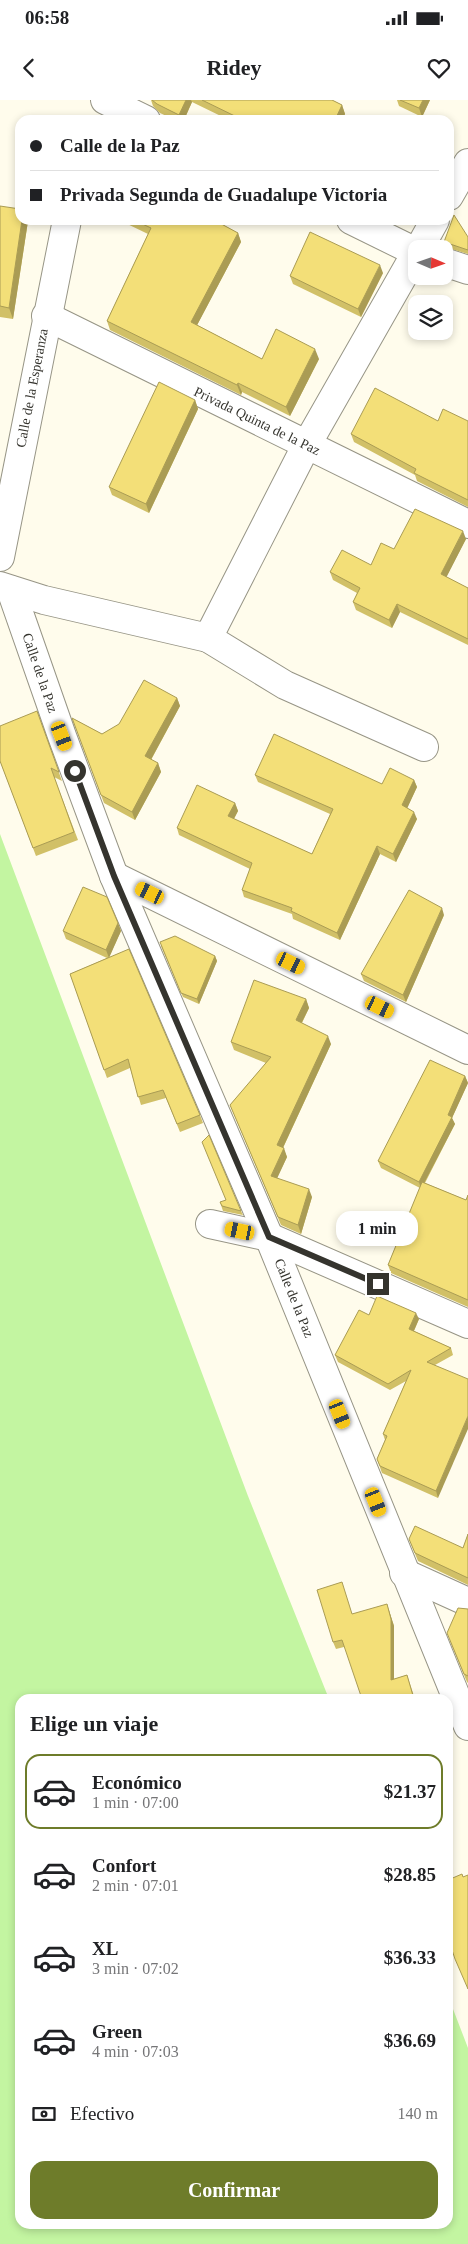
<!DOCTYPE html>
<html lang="es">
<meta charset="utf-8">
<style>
:root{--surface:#fff;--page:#f2f2f2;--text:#202124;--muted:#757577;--line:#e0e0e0;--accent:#6e7c2a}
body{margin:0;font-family:"Times New Roman",serif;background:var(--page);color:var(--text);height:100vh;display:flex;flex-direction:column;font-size:19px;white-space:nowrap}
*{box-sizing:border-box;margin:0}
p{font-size:16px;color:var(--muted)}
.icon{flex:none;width:28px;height:28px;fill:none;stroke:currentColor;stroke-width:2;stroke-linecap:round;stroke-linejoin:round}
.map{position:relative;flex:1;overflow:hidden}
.panel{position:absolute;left:15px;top:1594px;width:438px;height:535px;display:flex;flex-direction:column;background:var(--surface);border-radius:15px;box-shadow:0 2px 8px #0003}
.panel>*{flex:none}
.top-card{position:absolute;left:15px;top:15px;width:439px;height:110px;border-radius:15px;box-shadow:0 2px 8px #0003;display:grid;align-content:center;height:110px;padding:0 15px;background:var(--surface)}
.needle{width:32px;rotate:92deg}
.fabs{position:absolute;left:408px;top:140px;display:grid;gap:10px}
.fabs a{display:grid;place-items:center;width:45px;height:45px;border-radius:10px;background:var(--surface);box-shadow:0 2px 8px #0003;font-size:25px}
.end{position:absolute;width:22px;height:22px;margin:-11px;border:6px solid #35342e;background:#fff;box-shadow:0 0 0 2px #fff}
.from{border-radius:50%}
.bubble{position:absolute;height:35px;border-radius:15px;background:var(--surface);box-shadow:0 2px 8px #0003;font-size:16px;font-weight:700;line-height:35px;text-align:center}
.car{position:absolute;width:15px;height:30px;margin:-15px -8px;border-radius:6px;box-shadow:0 0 4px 1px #0007;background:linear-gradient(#f5c518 24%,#345 0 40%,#f5c518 0 76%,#345 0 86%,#f5c518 0)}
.top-card b{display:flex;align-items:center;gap:18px;height:48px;font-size:19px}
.top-card b+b{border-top:1px solid var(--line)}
.top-card i{width:12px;height:12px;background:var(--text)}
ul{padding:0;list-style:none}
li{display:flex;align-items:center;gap:15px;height:75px;margin:0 10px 8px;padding:0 5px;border:2px solid transparent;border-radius:15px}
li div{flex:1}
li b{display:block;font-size:19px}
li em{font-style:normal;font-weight:700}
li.on{border-color:var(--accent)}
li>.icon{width:45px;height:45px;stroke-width:1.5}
h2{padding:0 15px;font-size:22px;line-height:60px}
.pay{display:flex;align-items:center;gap:12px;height:55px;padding:0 15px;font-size:19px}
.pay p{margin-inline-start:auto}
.action{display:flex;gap:10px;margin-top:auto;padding:10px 15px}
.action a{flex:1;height:58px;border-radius:15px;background:var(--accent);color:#fff;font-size:20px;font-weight:700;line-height:58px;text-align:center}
.status{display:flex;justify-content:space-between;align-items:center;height:35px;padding:0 25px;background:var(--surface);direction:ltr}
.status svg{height:14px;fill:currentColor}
header{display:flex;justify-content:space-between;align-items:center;height:65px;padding:0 15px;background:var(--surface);font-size:22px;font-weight:700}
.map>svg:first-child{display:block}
.grass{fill:#c3f5a1}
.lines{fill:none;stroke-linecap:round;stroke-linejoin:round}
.minor-casing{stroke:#979586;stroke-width:30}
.minor{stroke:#fff;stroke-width:28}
.wall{fill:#d1c067}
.shaded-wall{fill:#aa9c54}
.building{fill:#f3df78;stroke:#aa9c54}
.route{stroke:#35342e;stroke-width:6}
.labels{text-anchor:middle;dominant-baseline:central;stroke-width:5;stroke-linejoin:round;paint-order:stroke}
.street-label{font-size:14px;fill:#35342e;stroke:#fff}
</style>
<div class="status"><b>06:58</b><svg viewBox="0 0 49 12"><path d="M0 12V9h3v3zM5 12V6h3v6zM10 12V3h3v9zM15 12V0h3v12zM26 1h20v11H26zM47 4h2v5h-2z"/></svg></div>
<header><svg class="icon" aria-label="back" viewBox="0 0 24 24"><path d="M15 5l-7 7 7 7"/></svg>Ridey<svg class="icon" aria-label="heart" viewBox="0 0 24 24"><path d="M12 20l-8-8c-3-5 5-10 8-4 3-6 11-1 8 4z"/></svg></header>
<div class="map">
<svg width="468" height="2144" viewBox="0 0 468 2144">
<rect width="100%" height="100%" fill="#fffcec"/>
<polygon class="grass" points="0,734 248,1396 329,1599 20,1599 20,2124 448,2124 448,1896 468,1948 468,2144 0,2144"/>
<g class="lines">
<g class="minor-casing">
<g id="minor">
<polyline points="105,0 146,20"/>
<polyline points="449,96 468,63"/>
<polyline points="351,120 416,152"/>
<polyline points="419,149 435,120"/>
<polyline points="444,162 468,170"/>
<polyline points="46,216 468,424"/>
<polyline points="0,457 67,120"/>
<polyline points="0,486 44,500 208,538 306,346 416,153"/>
<polyline points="11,490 62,636 114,776 269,1137 468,1626"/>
<polyline points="208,538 285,585 424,647"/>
<polyline points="114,776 468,950"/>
<polyline points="210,1124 269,1137 468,1224"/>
<polyline points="404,1473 468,1502"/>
</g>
</g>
<use href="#minor" class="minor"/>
</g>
<g class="wall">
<polygon points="151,0 332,0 342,5 345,14 342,20 229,20 192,2 184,20 175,20 160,13 153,6"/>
<polygon points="397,0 430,0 422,17 399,6"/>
<polygon points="0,106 20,120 27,120 28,121 13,219 0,217"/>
<polygon points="119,120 214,120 238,133 241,142 197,225 262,259 319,259 290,316 242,292 241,295 110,230 107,221 148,134"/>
<polygon points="468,137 468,154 445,147 444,142"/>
<polygon points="383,173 361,217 293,184 290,176"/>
<polygon points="195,300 198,309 149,413 112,395 109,387"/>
<polygon points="438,321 468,321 468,407 417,381 415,375 354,342 351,334"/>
<polygon points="466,439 446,477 468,488 468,545 400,512 392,528 356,510 353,502 357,493 333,480 330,472 371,465 394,449"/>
<polygon points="177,598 180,606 151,660 158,663 161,672 135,720 104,703 72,618 102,634"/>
<polygon points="37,611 62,681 54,677 78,740 36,756 0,661"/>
<polygon points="255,675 382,684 414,680 417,687 407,708 417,719 396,762 380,754 340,840 293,819 292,814 244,797 242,790 250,769 179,735 177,728 235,703 238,711 234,719 312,754 330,714 258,682"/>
<polygon points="444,815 406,902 364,881 361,874"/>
<polygon points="118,823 121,831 109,857 200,1015 203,1023 180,1032 166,998 141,1005 130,968 107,978 70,874 107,858 66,839 63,831"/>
<polygon points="161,846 215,856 217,861 199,904 183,897"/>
<polygon points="306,899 309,908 302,923 331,944 283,1048 287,1057 277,1078 312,1097 301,1134 281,1125 230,1005 266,963 234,950 231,942"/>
<polygon points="465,976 468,983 452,1018 455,1024 425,1083 466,1100 468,1095 468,1207 391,1173 388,1165 420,1088 381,1068 378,1061"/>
<polygon points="220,1102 241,1111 243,1115 223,1111"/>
<polygon points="369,1215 419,1219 414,1231 451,1248 453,1255 435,1265 438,1398 382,1373 377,1359 385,1340 383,1334 406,1281 390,1290 338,1262 335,1255"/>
<polygon points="468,1434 468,1485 418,1461 409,1439 463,1448"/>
<polygon points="467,1509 468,1509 468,1583 467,1582 450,1541"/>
<polygon points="389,1511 394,1526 394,1579 407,1575 415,1599 344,1547 336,1549 333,1542 352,1514"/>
</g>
<g class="shaded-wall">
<polygon points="186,0 191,0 192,2 184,20 181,20 179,15"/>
<polygon points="423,0 430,0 422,17 419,8"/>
<polygon points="342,5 345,14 342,20 335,20"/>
<polygon points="22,120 27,120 28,121 13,219 9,208"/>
<polygon points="238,133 241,142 194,231 191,222"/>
<polygon points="380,165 383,173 361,217 358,209"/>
<polygon points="315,249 319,259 290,316 286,307"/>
<polygon points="238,283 242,292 241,295 237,285"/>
<polygon points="195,300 198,309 149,413 146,404"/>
<polygon points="463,431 466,439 444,482 441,474"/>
<polygon points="397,504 400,512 392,528 389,520"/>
<polygon points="177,598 180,606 148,665 145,656"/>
<polygon points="158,663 161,672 135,720 132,712"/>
<polygon points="414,680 417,687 405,713 402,705"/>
<polygon points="235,703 238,711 231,724 228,716"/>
<polygon points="414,712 417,719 396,762 393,754"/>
<polygon points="377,746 380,754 340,840 337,833"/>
<polygon points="442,808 444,815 406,902 403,895"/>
<polygon points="118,823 121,831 109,858 106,850"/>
<polygon points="215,856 217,861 199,904 197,899"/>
<polygon points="306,899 309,908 299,928 296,920"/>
<polygon points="328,936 331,944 280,1054 277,1045"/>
<polygon points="465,976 468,983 452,1018 455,1024 421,1089 419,1082"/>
<polygon points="284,1048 287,1057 274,1085 271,1076"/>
<polygon points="309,1089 312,1097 301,1134 298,1125"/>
<polygon points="416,1213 419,1219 412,1235 409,1229"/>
<polygon points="468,1316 468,1329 438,1398 436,1391"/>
<polygon points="387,1504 394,1526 394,1587 391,1580"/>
</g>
<g class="building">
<polygon points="152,0 186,0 179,15 157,4"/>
<polygon points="202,0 332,0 342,5 335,20 243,20"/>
<polygon points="400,0 423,0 419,8"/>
<polygon points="0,106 20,109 20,120 22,120 9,208 0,206"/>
<polygon points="454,115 468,137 468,150 444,142"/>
<polygon points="134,120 214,120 238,133 191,222 262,259 276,229 315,249 286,307 238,283 237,285 107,221 151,128"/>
<polygon points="310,132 380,165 358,209 290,176"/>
<polygon points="159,282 195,300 146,404 109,387"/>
<polygon points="375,288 438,321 443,309 468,321 468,400 414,373 416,369 351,334"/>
<polygon points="415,409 463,431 441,474 468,488 468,539 397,504 389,520 353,502 360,488 330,472 342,450 371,465 381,443 394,449"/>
<polygon points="144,580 177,598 145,656 158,663 132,712 101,695 72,618 102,634 119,624"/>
<polygon points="37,611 59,672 51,668 74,732 33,748 0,661 0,626"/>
<polygon points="274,634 382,684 390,668 414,680 402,705 414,712 393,754 377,746 337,833 291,811 292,808 242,790 252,763 177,728 197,685 235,703 228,716 312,754 333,709 255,675"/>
<polygon points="83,787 107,797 118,823 106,850 63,831"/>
<polygon points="409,790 442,808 403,895 361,874"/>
<polygon points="175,836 215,856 197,899 181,893 160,842"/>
<polygon points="129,849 200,1015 177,1024 163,990 138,997 128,959 104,970 70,874"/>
<polygon points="254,880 306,899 296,920 328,936 277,1045 284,1048 271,1076 309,1089 298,1125 278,1117 230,1005 271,957 231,942"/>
<polygon points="430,960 465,976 448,1015 452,1017 419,1082 378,1061"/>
<polygon points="209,1035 241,1111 222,1106 220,1102 226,1100 202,1042"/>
<polygon points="422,1082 466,1100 468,1095 468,1200 388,1165"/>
<polygon points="377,1196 416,1213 409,1229 451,1248 427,1262 468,1279 468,1316 436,1391 380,1366 377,1359 387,1336 383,1334 411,1270 388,1284 335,1255 359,1210 369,1215"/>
<polygon points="415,1426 463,1448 468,1434 468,1478 415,1453 409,1439"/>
<polygon points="342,1482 352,1514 387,1504 391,1519 391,1580 407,1575 414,1599 362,1599 342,1540 333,1542 317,1490"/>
<polygon points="458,1508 468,1509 468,1576 464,1574 447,1533"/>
<polygon points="462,1774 463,1777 468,1775 468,1889 455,1859 448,1838 448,1780"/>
</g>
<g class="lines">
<polyline class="route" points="75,671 114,776 269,1137 378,1184"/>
</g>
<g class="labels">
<g class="street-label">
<text transform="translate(32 288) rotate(-79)">Calle de la Esperanza</text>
<text transform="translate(257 321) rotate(26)">Privada Quinta de la Paz</text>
<text transform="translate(40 573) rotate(71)">Calle de la Paz</text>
<text transform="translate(294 1198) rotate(68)">Calle de la Paz</text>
</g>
</g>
</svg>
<div class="fabs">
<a><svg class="needle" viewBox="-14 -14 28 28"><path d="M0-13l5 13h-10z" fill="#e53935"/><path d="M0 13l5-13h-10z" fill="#757577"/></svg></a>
<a><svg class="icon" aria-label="layers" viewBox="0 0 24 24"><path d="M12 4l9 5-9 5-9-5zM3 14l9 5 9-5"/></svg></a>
</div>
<i class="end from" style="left:75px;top:671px"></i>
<i class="end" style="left:378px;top:1184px"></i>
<div class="bubble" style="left:336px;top:1111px;width:82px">1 min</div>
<i class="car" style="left:62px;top:636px;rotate:159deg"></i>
<i class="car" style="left:150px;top:793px;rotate:296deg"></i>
<i class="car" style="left:291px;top:863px;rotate:116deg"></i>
<i class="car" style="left:380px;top:907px;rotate:116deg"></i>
<i class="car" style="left:240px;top:1131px;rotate:282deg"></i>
<i class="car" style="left:340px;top:1314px;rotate:158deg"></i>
<i class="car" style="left:376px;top:1402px;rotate:158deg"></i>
<div class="top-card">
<b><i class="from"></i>Calle de la Paz</b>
<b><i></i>Privada Segunda de Guadalupe Victoria</b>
</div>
<section class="panel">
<h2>Elige un viaje</h2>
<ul>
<li class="on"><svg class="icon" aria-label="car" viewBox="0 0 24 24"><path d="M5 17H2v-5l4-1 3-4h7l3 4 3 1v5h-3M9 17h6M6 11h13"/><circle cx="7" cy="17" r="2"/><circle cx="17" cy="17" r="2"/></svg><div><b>Económico</b><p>1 min · 07:00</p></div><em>$21.37</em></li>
<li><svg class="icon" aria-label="car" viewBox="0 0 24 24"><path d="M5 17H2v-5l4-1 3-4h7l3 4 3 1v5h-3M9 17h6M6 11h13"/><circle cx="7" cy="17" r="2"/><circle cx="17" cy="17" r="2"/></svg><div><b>Confort</b><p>2 min · 07:01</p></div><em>$28.85</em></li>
<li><svg class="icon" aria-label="car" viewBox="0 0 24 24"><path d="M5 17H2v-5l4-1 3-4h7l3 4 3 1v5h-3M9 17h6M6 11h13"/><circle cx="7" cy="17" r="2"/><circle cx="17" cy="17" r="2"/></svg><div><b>XL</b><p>3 min · 07:02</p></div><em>$36.33</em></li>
<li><svg class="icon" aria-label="car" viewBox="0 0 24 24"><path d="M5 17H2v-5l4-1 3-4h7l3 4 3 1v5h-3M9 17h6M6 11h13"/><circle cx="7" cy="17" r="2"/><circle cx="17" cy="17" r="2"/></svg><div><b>Green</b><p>4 min · 07:03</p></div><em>$36.69</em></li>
</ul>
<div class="pay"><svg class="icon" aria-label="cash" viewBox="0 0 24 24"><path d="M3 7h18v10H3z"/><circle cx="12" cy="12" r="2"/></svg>Efectivo<p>140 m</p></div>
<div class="action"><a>Confirmar</a></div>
</section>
</div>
